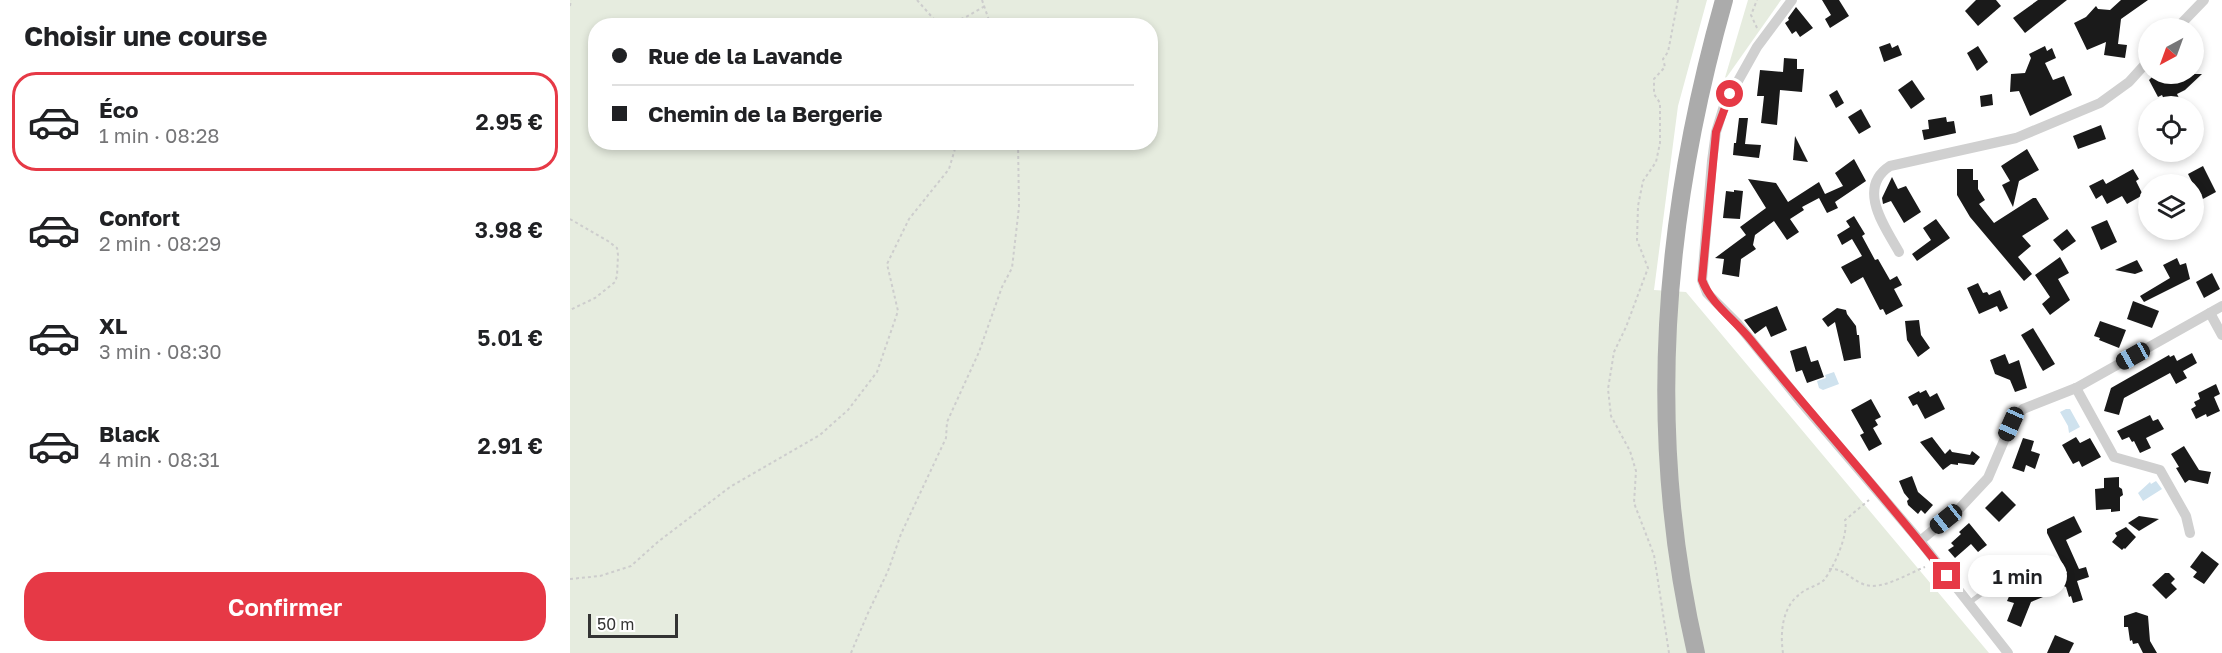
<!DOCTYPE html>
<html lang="fr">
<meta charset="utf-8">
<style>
:root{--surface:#fff;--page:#f2f2f2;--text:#202124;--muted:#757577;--line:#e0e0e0;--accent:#e63946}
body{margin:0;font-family:"Golos Text",sans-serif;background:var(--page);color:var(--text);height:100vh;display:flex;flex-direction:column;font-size:22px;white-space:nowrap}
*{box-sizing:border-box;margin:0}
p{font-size:20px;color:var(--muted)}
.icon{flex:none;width:33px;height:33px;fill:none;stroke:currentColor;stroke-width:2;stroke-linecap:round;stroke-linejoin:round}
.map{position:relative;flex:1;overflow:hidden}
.drawer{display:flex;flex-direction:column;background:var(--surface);width:570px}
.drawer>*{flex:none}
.top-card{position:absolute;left:18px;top:18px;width:570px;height:132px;border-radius:24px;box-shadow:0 3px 9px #0003;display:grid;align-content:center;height:132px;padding:0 24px;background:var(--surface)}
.needle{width:39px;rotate:221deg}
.fabs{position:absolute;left:1568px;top:18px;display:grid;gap:12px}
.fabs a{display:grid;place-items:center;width:66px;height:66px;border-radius:50%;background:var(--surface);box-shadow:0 3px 9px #0003;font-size:30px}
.scale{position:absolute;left:18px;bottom:15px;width:90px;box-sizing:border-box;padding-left:6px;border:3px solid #333;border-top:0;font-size:16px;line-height:21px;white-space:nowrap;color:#333;-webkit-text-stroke:4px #fff;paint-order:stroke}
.end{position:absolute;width:27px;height:27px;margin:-14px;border:8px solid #e63946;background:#fff;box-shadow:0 0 0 3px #fff}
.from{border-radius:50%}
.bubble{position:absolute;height:42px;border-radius:21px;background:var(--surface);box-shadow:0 3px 9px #0003;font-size:20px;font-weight:600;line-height:42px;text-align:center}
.car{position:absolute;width:18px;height:36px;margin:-18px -9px;border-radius:8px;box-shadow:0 0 4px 2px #0007;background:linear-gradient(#222 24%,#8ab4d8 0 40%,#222 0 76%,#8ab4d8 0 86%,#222 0)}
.top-card b{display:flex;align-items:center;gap:21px;height:57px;font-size:22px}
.top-card b+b{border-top:2px solid var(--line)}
.top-card i{width:15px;height:15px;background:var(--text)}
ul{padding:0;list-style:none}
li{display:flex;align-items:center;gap:18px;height:99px;margin:0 12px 9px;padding:0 12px;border:3px solid transparent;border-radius:24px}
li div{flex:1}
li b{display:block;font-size:22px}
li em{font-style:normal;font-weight:600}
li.current{border-color:var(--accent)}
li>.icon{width:54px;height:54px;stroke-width:1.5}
h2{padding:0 24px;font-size:27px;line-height:72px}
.primary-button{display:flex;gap:12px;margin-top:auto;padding:12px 24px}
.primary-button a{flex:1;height:69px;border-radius:24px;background:var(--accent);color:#fff;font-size:24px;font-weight:600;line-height:69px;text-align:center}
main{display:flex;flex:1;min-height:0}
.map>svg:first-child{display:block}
.green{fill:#e6ecdf;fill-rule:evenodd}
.water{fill:#cfe2ee}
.building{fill:#1a1a1a}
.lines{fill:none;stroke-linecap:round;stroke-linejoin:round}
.path{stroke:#cdcdcd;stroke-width:2;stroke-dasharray:3 3;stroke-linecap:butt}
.service{stroke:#d0d0d0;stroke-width:5}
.minor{stroke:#d0d0d0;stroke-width:10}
.primary{stroke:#ababab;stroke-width:18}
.route{stroke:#e63946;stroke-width:8}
</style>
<main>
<section class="drawer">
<h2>Choisir une course</h2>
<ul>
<li class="current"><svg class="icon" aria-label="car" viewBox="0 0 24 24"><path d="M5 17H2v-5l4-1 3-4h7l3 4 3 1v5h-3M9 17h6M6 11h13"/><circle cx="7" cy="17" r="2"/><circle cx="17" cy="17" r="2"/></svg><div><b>Éco</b><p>1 min · 08:28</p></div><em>2.95 €</em></li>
<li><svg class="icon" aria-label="car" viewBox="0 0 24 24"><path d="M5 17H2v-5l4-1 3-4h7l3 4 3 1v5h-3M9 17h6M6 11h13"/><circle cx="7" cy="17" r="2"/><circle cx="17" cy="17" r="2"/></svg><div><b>Confort</b><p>2 min · 08:29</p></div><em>3.98 €</em></li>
<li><svg class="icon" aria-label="car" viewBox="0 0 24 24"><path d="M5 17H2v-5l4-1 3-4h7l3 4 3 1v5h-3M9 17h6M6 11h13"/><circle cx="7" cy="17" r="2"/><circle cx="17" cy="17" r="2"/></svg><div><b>XL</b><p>3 min · 08:30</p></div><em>5.01 €</em></li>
<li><svg class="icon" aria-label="car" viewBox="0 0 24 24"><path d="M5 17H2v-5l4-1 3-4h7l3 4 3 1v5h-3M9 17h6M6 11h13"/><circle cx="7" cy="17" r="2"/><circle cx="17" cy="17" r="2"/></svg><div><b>Black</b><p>4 min · 08:31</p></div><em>2.91 €</em></li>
</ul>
<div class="primary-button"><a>Confirmer</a></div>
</section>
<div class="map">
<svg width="1652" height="653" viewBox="0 0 1652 653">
<rect width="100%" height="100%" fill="#fff"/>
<g class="green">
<path d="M0 0H1137L1108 106 1084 290 1116 292 1419 653H0ZM26 26H580V142H26Z"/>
<polygon points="1178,0 1211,0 1154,81"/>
</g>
<g class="water">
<polygon points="1264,372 1269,384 1253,390 1249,388 1247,381 1256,378 1255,375"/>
<polygon points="1496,409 1500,409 1510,427 1499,433 1498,426 1490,412"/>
<polygon points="1586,481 1592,489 1573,501 1568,493 1580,482 1581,484"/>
</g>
<g class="building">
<polygon points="1252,0 1269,0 1279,16 1260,28 1255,19 1261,15"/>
<polygon points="1406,0 1426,0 1431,6 1408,26 1395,11"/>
<polygon points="1468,0 1497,0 1455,33 1443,18"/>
<polygon points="1551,0 1578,0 1551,19 1548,44 1557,45 1555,58 1534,55 1536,42 1517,50 1504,23 1516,17 1526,6 1528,9 1540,10"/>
<polygon points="1226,7 1243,28 1230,37 1226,31 1222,34 1215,23 1219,20 1218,18"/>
<polygon points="1320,43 1322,48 1328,45 1332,55 1314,62 1309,47"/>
<polygon points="1408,46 1418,62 1407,71 1397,53"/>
<polygon points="1475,46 1477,51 1482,48 1486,58 1475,63 1483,80 1494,76 1502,95 1460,116 1449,91 1440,92 1441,74 1455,73 1461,58 1459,54"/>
<polygon points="1214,58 1227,59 1227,69 1234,69 1232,92 1210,90 1207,125 1191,123 1194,96 1187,96 1190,70 1213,72"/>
<polygon points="1585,74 1632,74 1615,90 1607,94 1613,106 1597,106 1592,95 1588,97 1579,80"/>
<polygon points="1342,80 1355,99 1341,109 1328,90"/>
<polygon points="1267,90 1274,103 1266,108 1259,95"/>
<polygon points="1422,94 1423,105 1411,107 1410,96"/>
<polygon points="1291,109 1301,127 1289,134 1278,117"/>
<polygon points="1376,117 1377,122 1384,121 1386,133 1354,140 1352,130 1359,129 1358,120"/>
<polygon points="1169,118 1178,118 1175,144 1191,145 1189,158 1163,155 1164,143 1166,143"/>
<polygon points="1531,125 1536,139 1508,149 1503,136"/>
<polygon points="1225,136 1238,162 1223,160"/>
<polygon points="1457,149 1469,170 1449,181 1443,207 1432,185 1440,181 1431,166"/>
<polygon points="1284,159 1296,181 1265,202 1268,208 1257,213 1249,198 1232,207 1234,210 1220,219 1229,232 1217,240 1204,221 1185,235 1183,245 1186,249 1171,259 1169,277 1152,274 1154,259 1145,258 1176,235 1170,227 1196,208 1178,179 1206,183 1218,202 1249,182 1255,194 1273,186 1265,173"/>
<polygon points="1633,166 1646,192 1631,200 1618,174"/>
<polygon points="1387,169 1403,169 1403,180 1408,180 1408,189 1415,200 1409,204 1424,223 1463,198 1466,198 1479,219 1452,236 1461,246 1448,257 1462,274 1454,281 1400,217 1387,195"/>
<polygon points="1563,169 1569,179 1566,181 1573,195 1557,204 1552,196 1537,204 1532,195 1526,199 1519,186 1533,179 1536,184"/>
<polygon points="1322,177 1328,189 1336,186 1351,212 1334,223 1321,201 1313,204 1312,198"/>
<polygon points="1164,190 1173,191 1170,219 1153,218 1156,191 1164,192"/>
<polygon points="1284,216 1295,234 1292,236 1305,260 1308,259 1320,280 1327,276 1332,285 1324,289 1333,306 1316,315 1313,309 1310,310 1293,277 1281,284 1271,267 1292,256 1282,239 1272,245 1267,235 1280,227 1276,221"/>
<polygon points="1366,219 1380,238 1347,261 1342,254 1361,240 1353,228"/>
<polygon points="1537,220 1547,242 1531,250 1521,227"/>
<polygon points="1497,229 1506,241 1492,251 1483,240"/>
<polygon points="1490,257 1499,273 1488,279 1500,300 1480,315 1472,304 1480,297 1465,275"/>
<polygon points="1607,258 1610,265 1616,263 1620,279 1574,302 1570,296 1600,278 1593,265"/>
<polygon points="1567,260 1573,271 1565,274 1545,270"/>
<polygon points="1642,273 1650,289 1634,298 1626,282"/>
<polygon points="1408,283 1413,293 1417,292 1419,295 1430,290 1438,308 1430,312 1427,306 1409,314 1397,288"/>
<polygon points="1563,301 1589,311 1582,328 1557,319"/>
<polygon points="1207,306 1217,330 1201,337 1196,326 1185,334 1174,320"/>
<polygon points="1267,308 1276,310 1277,314 1286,326 1287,335 1289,335 1291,358 1274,361 1265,322 1258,327 1252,319"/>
<polygon points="1349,320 1351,335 1360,348 1348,357 1337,340 1335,321"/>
<polygon points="1530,321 1556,330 1549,348 1529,340 1530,338 1524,336"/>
<polygon points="1463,328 1485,364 1473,371 1451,335"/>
<polygon points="1236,346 1241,362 1248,360 1254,377 1237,383 1232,370 1226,372 1220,351"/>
<polygon points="1622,353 1627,363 1613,371 1617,378 1606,384 1600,373 1554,398 1549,415 1534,411 1541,388 1599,355 1600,357 1604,355 1607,361"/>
<polygon points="1435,354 1439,364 1449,360 1457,388 1445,392 1440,380 1425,374 1420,360"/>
<polygon points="1646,384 1650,394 1644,397 1650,411 1637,417 1636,414 1626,419 1621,409 1626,406 1624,402 1630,399 1628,393"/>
<polygon points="1356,390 1360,397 1367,393 1375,409 1355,419 1347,404 1343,406 1338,397 1349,391 1350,393"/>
<polygon points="1301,399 1311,417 1305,420 1308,425 1303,428 1312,444 1299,451 1290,435 1294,433 1281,410"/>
<polygon points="1580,415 1583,421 1588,419 1594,429 1576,438 1581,448 1570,453 1564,441 1562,442 1559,437 1552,440 1547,431"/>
<polygon points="1362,437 1375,454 1380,449 1382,452 1400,455 1402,451 1410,457 1404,465 1388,463 1388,465 1381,464 1373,470 1350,442"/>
<polygon points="1506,437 1510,443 1520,438 1531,457 1512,467 1509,461 1503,464 1492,445"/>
<polygon points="1453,438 1464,441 1461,451 1470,454 1465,469 1456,465 1454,472 1442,468"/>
<polygon points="1614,446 1629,470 1641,472 1638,484 1619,480 1615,483 1606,468 1609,467 1601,454"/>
<polygon points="1342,476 1348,492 1363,505 1355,514 1351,510 1348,514 1338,505 1337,501 1339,499 1334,493 1329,481"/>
<polygon points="1549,477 1549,487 1552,489 1553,495 1550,497 1550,511 1541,512 1541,509 1526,510 1525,489 1534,488 1534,478"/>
<polygon points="1432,491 1446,505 1429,522 1415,508"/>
<polygon points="1504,516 1512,532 1496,540 1509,569 1516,567 1519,577 1507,581 1513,600 1503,603 1501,596 1499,597 1496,587 1487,583 1492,574 1497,573 1477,533 1477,529"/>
<polygon points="1569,516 1589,519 1569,531 1558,523"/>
<polygon points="1399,523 1417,545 1408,552 1401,544 1385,558 1378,550 1384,546 1381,543 1391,534 1389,532"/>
<polygon points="1556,527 1566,537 1555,549 1554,548 1552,550 1542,542 1547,536 1545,533"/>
<polygon points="1632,551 1649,564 1634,584 1623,577 1627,572 1620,567"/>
<polygon points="1595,573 1599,573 1605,579 1601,583 1607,589 1596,599 1582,585"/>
<polygon points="1464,582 1468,582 1473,597 1461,602 1451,627 1437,621 1444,603 1437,601 1441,592"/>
<polygon points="1566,612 1578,616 1580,641 1587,653 1573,653 1568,643 1563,644 1562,640 1560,641 1558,627 1554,627 1554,616"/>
<polygon points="1485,635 1504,643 1499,653 1477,653"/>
</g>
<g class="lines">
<g class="path">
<polyline points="347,0 370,26"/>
<polyline points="412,0 421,26"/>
<polyline points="0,6 1,0"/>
<polyline points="374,26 396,17 415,6"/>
<polyline points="1187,28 1181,15 1187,0"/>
<polyline points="0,219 38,241 47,248 48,255 47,276 45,282 25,298 0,310"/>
<path d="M1259 569C1274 568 1280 579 1293 584 1310 592 1339 573 1355 567"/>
<polyline points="0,579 30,576 61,566 89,541 160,487 250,435 278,410 307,372 328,311 317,264 339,219 379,169 387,142"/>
<polyline points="281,653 298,613 318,571 331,534 376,438 377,422 409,352 432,287 442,268 449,207 448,142"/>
<polyline points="1099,653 1084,555 1064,503 1066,471 1060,451 1041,416 1038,389 1044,352 1056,327 1078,268 1067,240 1068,206 1073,181 1086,162 1090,143 1090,103 1084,94 1084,79 1095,67 1093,59 1098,52 1108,0"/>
<path d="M1213 653C1210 633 1212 607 1230 594 1236 588 1248 586 1254 580 1263 569 1279 534 1275 520L1299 500"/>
</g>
<polyline class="service" points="1399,603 1411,594 1465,571"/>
<g class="minor">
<polyline points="1222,0 1187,47 1154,106 1146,132 1142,161 1132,280 1137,293 1167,323 1231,402 1350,541 1438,653"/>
<polyline points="1607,28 1634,0"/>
<path d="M1329 252C1315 227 1286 188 1320 166L1446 138 1530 103 1559 82 1578 61"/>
<polyline points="1640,313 1652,335"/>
<polyline points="1506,388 1544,457 1590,470 1616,516 1620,533"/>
<polyline points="1350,541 1390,508 1418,478 1441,424 1453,409 1506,388 1652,306"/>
</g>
<path class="primary" d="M1126 653C1075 433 1093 216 1154 0"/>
</g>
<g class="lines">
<path class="route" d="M1160 94 1146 132 1132 280C1141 304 1164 319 1180 339 1245 419 1314 495 1377 576"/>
</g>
</svg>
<div class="fabs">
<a><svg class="needle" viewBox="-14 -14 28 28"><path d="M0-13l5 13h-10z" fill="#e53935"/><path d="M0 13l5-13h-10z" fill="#757577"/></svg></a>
<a><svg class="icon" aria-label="locate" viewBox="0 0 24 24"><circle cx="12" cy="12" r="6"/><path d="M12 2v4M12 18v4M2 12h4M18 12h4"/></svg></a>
<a><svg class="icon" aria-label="layers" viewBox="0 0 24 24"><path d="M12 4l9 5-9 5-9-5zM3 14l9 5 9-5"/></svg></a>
</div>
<div class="scale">50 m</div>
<i class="end from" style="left:1160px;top:94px"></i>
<i class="end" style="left:1377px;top:576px"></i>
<div class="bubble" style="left:1398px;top:555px;width:99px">1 min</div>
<i class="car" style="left:1563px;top:356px;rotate:241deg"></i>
<i class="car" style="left:1441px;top:424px;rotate:204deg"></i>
<i class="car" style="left:1376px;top:519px;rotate:231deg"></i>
<div class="top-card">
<b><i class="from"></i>Rue de la Lavande</b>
<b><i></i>Chemin de la Bergerie</b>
</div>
</div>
</main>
